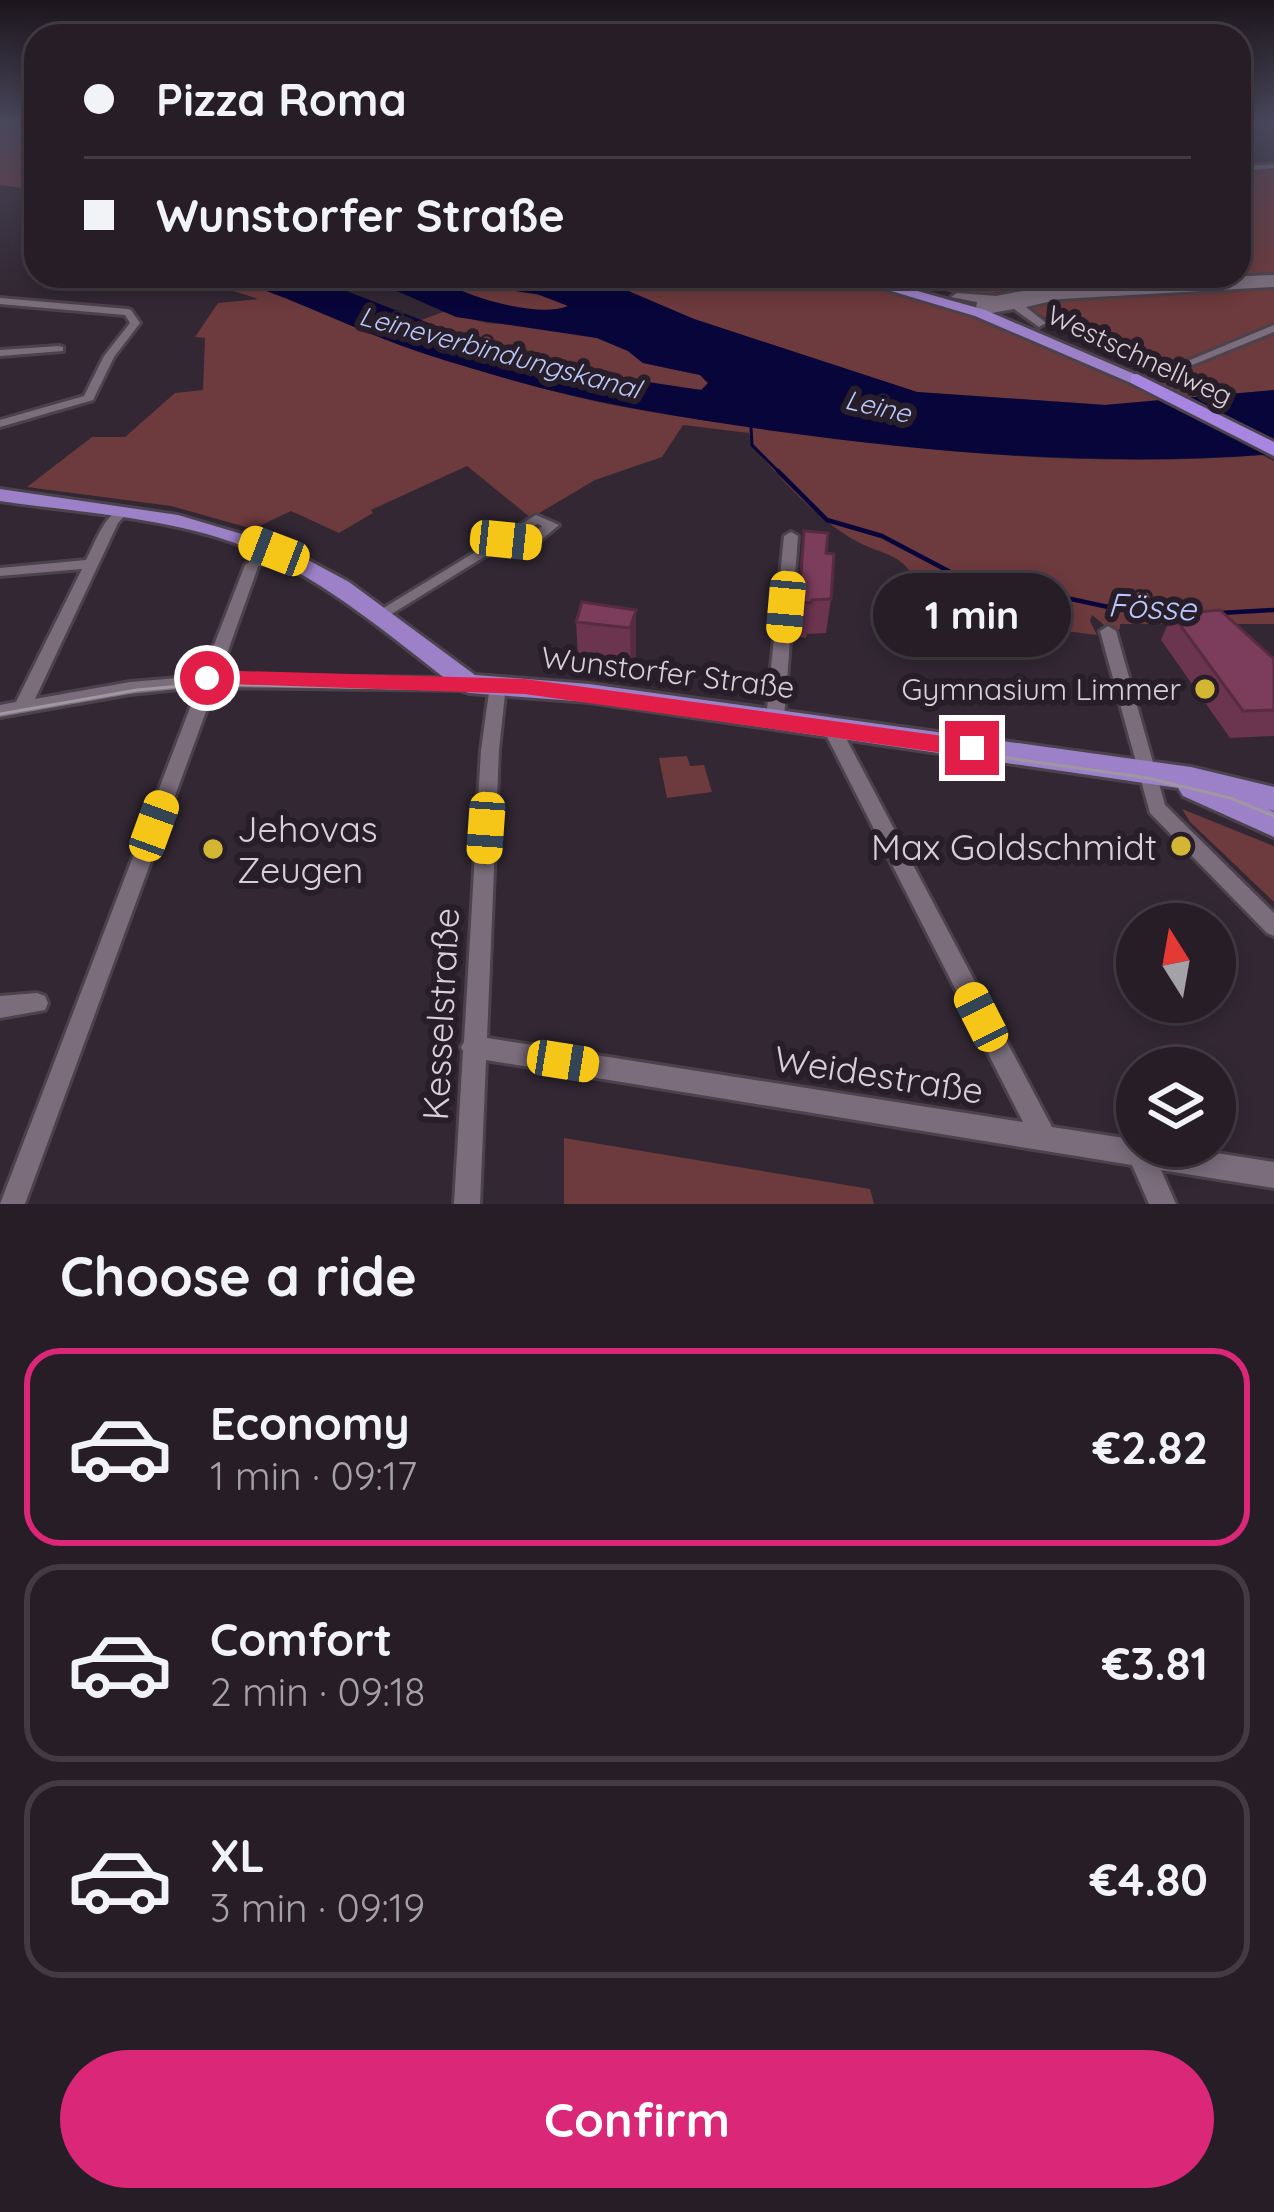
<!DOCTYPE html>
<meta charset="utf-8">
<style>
:root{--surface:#261d26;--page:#322a32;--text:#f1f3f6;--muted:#a4a2a7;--line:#423b43;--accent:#db2777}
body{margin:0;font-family:Quicksand,sans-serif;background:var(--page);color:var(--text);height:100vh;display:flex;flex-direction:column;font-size:45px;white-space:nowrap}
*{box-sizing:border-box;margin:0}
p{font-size:39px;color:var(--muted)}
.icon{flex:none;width:66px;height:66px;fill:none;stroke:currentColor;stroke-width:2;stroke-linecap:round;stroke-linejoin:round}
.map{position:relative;height:1204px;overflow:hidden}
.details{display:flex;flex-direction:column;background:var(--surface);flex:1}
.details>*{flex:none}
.top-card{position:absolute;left:24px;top:24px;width:1227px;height:264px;border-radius:36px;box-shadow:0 6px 18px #0003,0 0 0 3px var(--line);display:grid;align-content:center;height:264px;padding:0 60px;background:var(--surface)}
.needle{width:78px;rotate:349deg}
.controls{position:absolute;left:1116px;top:903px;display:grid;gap:24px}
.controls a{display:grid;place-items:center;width:120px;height:120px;border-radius:50%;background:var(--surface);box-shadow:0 6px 18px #0003,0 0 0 3px var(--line);font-size:60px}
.end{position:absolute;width:54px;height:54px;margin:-27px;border:15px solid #e11d48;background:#fff;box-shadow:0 0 0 6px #fff}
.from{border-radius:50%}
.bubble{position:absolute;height:84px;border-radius:42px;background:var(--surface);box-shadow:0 6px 18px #0003,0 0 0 3px var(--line);font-size:39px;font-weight:700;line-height:84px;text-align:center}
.car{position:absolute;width:36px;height:72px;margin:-36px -18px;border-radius:15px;box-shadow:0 0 9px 3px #0007;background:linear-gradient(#f5c518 24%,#345 0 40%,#f5c518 0 76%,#345 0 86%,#f5c518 0)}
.top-card b{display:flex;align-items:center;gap:42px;height:114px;font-size:45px}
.top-card b+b{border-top:3px solid var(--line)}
.top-card i{width:30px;height:30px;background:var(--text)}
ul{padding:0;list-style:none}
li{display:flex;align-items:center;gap:36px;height:198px;margin:0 24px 18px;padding:0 36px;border:6px solid var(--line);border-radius:36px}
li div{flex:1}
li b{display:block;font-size:45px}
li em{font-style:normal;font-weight:700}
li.selected{border-color:var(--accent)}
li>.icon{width:108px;height:108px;stroke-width:1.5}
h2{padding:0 60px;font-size:54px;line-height:144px}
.action{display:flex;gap:24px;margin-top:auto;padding:24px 60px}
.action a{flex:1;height:138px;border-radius:72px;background:var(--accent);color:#fff;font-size:48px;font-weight:700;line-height:138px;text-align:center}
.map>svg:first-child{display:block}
.green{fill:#6d3a3d}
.water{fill:#070539;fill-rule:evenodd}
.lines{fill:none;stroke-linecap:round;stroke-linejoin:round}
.stream-far1{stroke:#070539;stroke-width:3}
.stream{stroke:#070539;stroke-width:4.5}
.minor-casing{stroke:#4b424c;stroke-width:6}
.secondary-casing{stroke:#4b424c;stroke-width:6}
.primary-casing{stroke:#4b424c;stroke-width:6}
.trunk-casing{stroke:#4b424c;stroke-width:6}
.minor{fill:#7b6d7c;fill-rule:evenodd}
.secondary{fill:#7b6d7c;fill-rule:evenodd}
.primary{fill:#9c80c8;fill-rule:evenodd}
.trunk{fill:#a786e2;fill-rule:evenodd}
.tram{stroke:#a098a1;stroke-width:3}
.wall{fill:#6b344f}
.shaded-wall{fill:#572b40}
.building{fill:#7c3d5c;stroke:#572b40;stroke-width:3}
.route{fill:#e11d48}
.poi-dot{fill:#d4b635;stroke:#281e29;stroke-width:4.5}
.labels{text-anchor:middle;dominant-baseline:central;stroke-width:12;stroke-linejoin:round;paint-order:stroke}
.far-water-label{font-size:27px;font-style:italic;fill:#b9c9fd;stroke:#281e29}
.far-street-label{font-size:27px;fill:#d7d0d7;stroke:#281e29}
.street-label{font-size:30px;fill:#d7d0d7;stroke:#281e29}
.poi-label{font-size:30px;fill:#d7d0d7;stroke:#281e29;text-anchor:end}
.water-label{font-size:33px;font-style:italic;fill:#b9c9fd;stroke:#281e29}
.near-poi-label{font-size:36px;fill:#d7d0d7;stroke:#281e29;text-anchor:start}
.near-street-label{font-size:36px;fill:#d7d0d7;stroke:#281e29}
</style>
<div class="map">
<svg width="1274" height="1204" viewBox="0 0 1274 1204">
<rect width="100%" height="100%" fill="#322733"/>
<g class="green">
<polygon points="0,124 36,124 36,190 0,185"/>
<polygon points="1274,168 1274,276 1037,286 969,297 888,276 1239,276 1239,171"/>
<path d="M187 276C259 276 319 313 384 339 435 359 488 373 541 388 617 409 694 419 773 430 934 453 1099 468 1262 455L1274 461V624H1120V629H1109L1092 615 1090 621 1097 635 956 617 953 597 922 592C903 548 883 558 849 537 812 514 780 478 752 445L749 433 683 425 662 457 595 480 531 518 467 466 371 510 373 513 339 533 291 511 253 529 171 506 27 487 92 437H125L175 393 203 390 205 338 195 337 218 303 258 299Z"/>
<polygon points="593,276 829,276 975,317 1131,384 1173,382 1024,307 1045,299 1274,285 1274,390 1105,405 917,392 694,319"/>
<path d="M448 279 556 298 568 306C536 320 473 300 444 282Z"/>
<path d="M443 312 487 323 542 327 597 338 628 351 643 363 700 375 708 383 702 390C605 379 507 357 416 322Z"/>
<polygon points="687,756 690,766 704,765 712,792 667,798 659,758"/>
<polygon points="1182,809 1274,846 1274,902 1190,822"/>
<polygon points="564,1138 870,1189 874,1204 564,1204"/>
</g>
<path class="water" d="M223 276H308L485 345 608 376 701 390 708 383 700 375 643 363 628 351 597 338 456 317 363 276H593L694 319 917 392 1105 405 1274 390V454C1107 467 939 454 774 431 686 418 600 405 515 381 471 368 427 356 384 339 330 318 279 293 223 276ZM445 281 537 294 568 306C541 318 466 298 445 281Z"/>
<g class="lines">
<polyline class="stream-far1" points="751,427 752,445 781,474"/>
<g class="stream">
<polyline points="778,471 827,520 882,536 954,574 1113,608 1184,613"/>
<polyline points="1220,613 1274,610"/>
</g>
<g class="minor-casing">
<g id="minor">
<polygon points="1274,164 1274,168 1239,171 1239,167"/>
<polygon points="0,298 128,309 131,310 140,323 114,357 93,400 0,427 0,420 84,396 104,356 130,323 125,315 0,304"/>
<polygon points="1274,325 1274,332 1180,370 1171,368"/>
<polygon points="59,346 63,347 63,351 0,356 0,350"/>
<path d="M122 507 129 511 118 523 35 699 130 682 202 676 245 565 274 547 281 551 258 567 219 676 469 678 475 680 477 684 475 688 469 690 215 687 25 1204H0L198 687 130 694 0 717V705L16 702 82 569 0 576V568L86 560C96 541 103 518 122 507Z"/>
<path d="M536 515 559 525 535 545 505 544 385 618 380 620 372 615ZM537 524 542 526 527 538 517 537Z"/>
<polygon points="791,532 798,536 784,719 781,723 769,723 766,719 784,536"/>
<polygon points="1108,626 1116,631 1165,805 1274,913 1274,936 1267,933 1150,813 1100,631"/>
<polygon points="498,679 504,681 506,685 499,750 487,1038 1023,1122 822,727 825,723 837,723 840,727 1052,1127 1137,1140 1137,1146 1172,1146 1274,1162 1274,1188 1161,1170 1176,1204 1149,1204 1132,1165 486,1060 480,1204 454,1204 463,1051 461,1047 464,1042 481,750 490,685 492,681"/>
<polygon points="37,993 45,996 48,1003 45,1010 0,1018 0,996"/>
</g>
</g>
<g class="secondary-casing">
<polygon id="secondary" points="1274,275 1274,287 1060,299 1026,307 1046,323 1039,327 1014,309 975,316 977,302 951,297 957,293 996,296 1059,284"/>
</g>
<g class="primary-casing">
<g id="primary">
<polygon points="841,276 864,276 985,310 1146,379 1131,383 975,316"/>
<path d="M0 489 178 515 282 546 349 582 475 675 589 684 1191 767 1274 787V811L1268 809 1274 812V837L1183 796 1178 788 589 702 469 693 460 690C399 643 340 592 271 558 189 518 89 514 0 501Z"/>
</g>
</g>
<g class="trunk-casing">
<polygon id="trunk" points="1137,374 1274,442 1274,456 1131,383 1131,375"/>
</g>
<use href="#minor" class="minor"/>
<use href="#secondary" class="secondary"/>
<use href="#primary" class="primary"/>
<use href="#trunk" class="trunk"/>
<polyline class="tram" points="0,714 137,690 204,684 537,691 1148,778 1230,798 1274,816"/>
</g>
<g class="wall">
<polygon points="804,531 826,553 831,599 826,633 807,634 806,638 795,636"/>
<polygon points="922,586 950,628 944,654 927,654 917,611"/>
<polygon points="636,610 636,661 631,679 579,673 576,622"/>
<polygon points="1172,614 1274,659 1274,736 1230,738 1161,640"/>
</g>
<polygon class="shaded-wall" points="636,610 636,661 631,679 630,628"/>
<g class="building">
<polygon points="804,531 828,533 826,553 834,554 831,599 812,600 811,603 799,602"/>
<polygon points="922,586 945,587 950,628 933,628"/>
<polygon points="582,602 636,610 630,628 576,622"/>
<polygon points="1220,610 1274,659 1274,710 1243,711 1172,614"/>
</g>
<linearGradient id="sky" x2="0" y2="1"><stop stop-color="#1c151c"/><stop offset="0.42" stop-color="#49475b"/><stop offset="1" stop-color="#49475b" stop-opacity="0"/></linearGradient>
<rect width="1274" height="293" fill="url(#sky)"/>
<polygon class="route" points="207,670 525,679 972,740 984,748 972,757 525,694 199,683 196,678"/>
<g class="poi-dot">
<circle cx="1205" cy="689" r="12"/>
<circle cx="1181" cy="846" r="12"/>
<circle cx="213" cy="849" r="12"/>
</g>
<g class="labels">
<g class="far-water-label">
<text transform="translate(500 352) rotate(15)">Leineverbindungskanal</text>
<text transform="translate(878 406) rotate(13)">Leine</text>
</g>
<g class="far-street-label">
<text transform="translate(1140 355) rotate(25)">Westschnellweg</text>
</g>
<g class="street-label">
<text transform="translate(668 672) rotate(7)">Wunstorfer Straße</text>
</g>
<g class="poi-label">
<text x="1181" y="689">Gymnasium Limmer</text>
</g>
<g class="water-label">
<text transform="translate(1152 606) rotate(3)">Fösse</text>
</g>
<g class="near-poi-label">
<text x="237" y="828">Jehovas<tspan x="237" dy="41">Zeugen</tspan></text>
<text x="1157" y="846" text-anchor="end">Max Goldschmidt</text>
</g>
<g class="near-street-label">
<text transform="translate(440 1014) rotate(-87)">Kesselstraße</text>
<text transform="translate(879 1074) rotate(9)">Weidestraße</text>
</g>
</g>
</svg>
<div class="controls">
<a><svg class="needle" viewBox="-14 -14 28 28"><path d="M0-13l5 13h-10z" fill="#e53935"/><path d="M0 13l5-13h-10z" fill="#a4a2a7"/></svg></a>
<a><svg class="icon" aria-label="layers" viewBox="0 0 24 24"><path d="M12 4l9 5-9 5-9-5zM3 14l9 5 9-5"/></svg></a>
</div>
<i class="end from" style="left:207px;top:678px"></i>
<i class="end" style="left:972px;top:748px"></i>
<div class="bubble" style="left:873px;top:573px;width:198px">1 min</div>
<i class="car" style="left:506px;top:540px;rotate:96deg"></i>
<i class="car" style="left:274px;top:551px;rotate:291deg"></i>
<i class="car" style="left:786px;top:607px;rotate:185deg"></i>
<i class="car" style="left:154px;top:826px;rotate:20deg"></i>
<i class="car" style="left:486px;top:828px;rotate:184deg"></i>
<i class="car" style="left:981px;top:1017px;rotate:333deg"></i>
<i class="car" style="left:563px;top:1061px;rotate:99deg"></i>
<div class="top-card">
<b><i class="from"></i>Pizza Roma</b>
<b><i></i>Wunstorfer Straße</b>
</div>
</div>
<section class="details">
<h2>Choose a ride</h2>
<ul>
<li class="selected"><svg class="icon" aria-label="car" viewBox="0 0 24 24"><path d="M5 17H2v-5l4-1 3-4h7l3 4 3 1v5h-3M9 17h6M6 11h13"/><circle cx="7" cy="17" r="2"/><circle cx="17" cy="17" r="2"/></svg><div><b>Economy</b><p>1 min · 09:17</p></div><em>€2.82</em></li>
<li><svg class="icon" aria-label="car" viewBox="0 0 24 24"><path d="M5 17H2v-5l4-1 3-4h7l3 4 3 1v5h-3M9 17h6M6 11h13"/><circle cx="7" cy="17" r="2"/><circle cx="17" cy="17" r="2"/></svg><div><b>Comfort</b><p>2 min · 09:18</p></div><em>€3.81</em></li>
<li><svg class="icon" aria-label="car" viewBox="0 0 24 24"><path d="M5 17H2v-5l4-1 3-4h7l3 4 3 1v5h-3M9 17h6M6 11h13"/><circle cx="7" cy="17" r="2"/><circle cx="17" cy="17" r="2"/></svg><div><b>XL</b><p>3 min · 09:19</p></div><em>€4.80</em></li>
</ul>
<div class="action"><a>Confirm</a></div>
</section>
